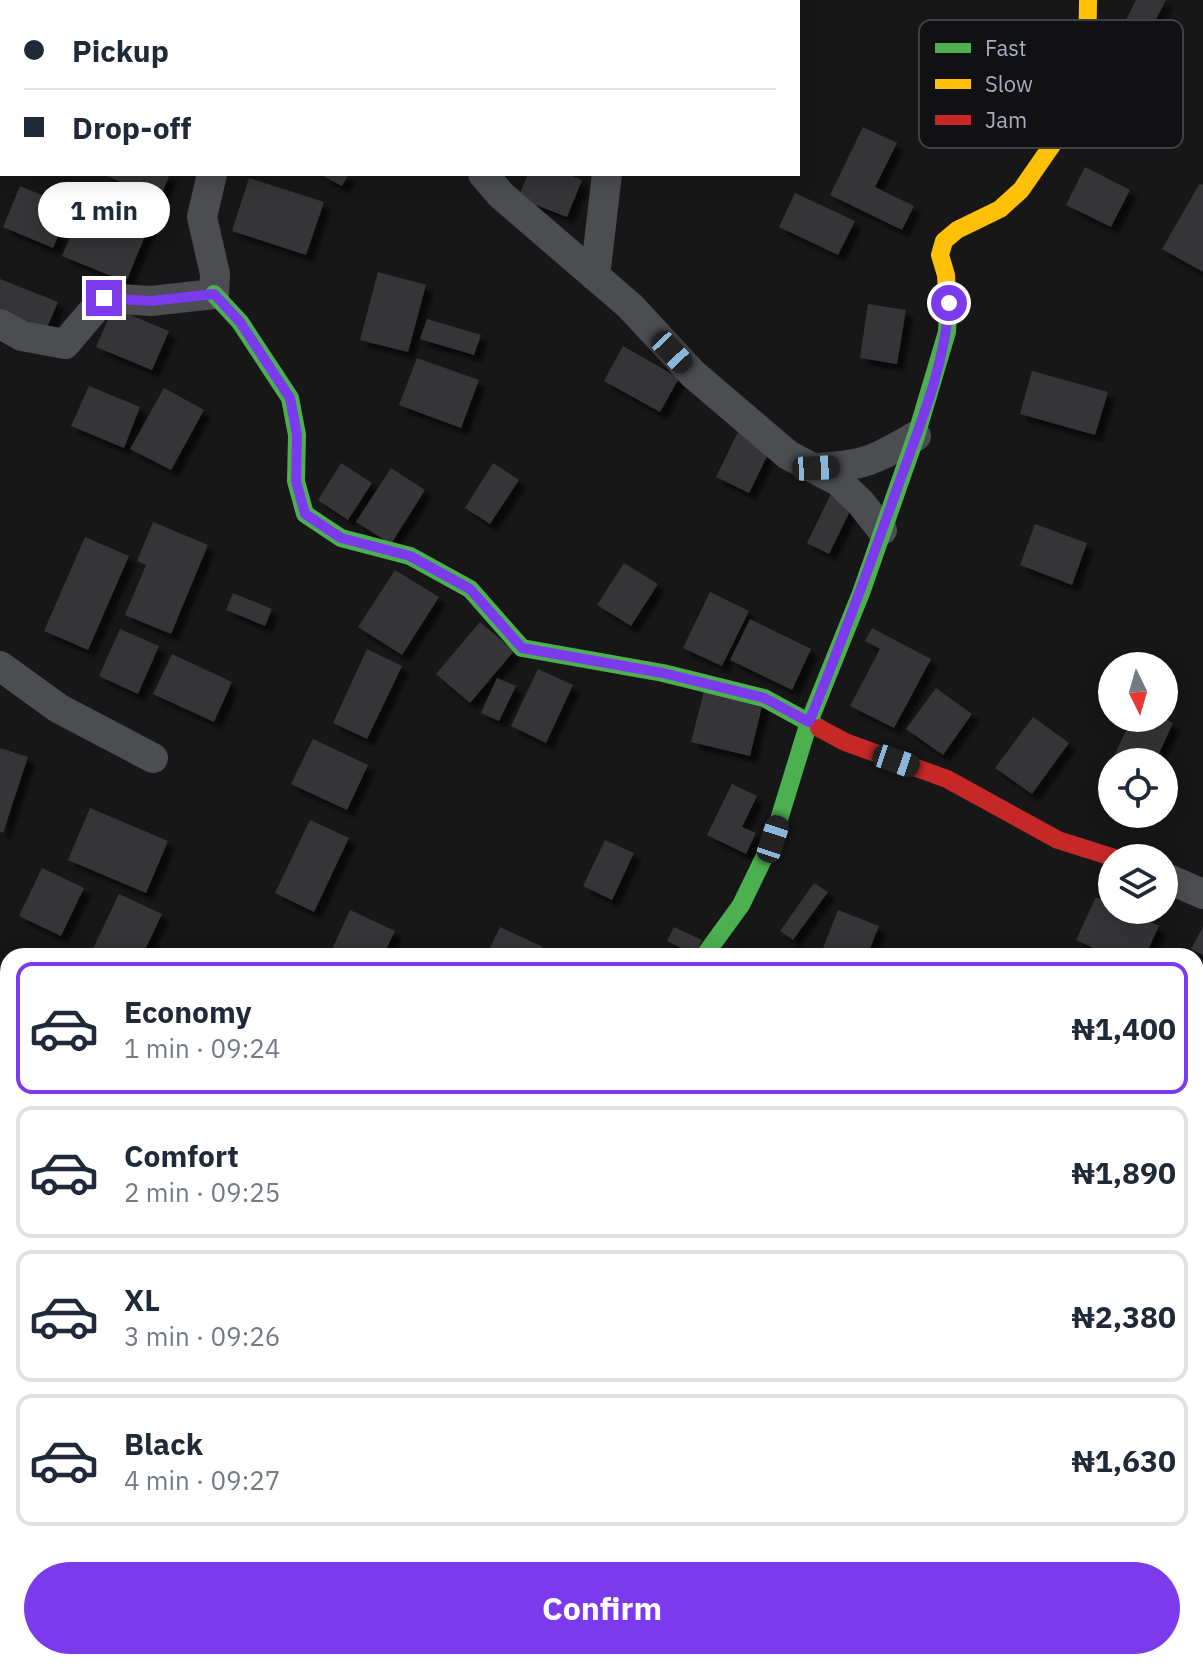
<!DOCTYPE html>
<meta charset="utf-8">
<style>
:root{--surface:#fff;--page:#f2f2f3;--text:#1f2937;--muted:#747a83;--line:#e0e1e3;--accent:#7c3aed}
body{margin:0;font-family:"IBM Plex Sans",sans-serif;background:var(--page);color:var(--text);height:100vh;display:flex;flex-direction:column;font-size:30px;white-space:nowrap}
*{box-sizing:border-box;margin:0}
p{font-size:26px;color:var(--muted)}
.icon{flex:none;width:44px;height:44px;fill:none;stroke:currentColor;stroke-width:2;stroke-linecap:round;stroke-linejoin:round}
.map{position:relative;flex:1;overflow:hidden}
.sheet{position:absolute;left:0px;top:948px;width:1204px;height:722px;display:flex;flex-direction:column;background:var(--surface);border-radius:24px 24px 0 0;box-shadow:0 4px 20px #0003}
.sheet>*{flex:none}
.hud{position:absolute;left:0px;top:0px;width:800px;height:176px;box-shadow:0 4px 20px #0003;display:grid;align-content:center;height:176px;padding:0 24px;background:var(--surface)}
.needle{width:52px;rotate:175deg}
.tools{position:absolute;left:1098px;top:652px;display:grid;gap:16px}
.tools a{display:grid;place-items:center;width:80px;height:80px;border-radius:50%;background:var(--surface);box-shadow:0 4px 20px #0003;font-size:40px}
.end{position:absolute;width:36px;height:36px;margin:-18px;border:10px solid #7c3aed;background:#fff;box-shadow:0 0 0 4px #fff}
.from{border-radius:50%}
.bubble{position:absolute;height:56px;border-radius:28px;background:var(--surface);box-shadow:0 4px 20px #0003;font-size:26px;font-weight:800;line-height:56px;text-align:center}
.car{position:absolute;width:24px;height:48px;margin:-24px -12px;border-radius:10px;box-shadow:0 0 6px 2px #0007;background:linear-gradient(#222 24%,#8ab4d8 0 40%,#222 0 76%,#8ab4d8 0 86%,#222 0)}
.hud b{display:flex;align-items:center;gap:28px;height:76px;font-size:30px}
.hud b+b{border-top:2px solid var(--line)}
.hud i{width:20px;height:20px;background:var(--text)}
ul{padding:14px 0 0;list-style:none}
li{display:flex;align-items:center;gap:24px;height:132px;margin:0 16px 12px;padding:0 8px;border:4px solid var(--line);border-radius:16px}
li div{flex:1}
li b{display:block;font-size:30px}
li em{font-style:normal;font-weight:800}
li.selected{border-color:var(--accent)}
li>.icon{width:72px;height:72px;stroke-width:1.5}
.button{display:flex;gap:16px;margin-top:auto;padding:16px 24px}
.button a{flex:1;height:92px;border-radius:48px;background:var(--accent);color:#fff;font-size:32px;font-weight:800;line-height:92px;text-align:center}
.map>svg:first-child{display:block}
.building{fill:#353537;filter:url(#shadow)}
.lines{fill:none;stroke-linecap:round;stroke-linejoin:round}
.street{stroke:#4b4d51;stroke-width:30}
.fast{stroke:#4caf50;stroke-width:18}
.slow{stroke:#ffc107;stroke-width:18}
.jam{stroke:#c62828;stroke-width:18}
.route{stroke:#7c3aed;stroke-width:10}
.key{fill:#111114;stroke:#3e4046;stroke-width:2}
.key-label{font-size:22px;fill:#a7adba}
</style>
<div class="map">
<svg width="1203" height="1669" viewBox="0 0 1203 1669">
<defs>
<filter id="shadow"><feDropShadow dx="7" dy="7" stdDeviation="2" flood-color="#0009"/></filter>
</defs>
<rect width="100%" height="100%" fill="#171718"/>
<g class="building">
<polygon points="1136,0 1166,0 1142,46 1119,34"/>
<polygon points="863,127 897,143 875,187 914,206 902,230 830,195"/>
<polygon points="1085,167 1130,190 1111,227 1066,205"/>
<polygon points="102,174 170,174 160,198"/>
<polygon points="319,174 349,174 342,186"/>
<polygon points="528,174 567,174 582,180 567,217 518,198"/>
<polygon points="249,178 324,202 306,255 232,231"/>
<polygon points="1200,183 1203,185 1203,272 1162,249"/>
<polygon points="20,186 70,207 53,248 3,227"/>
<polygon points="795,193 855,221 838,255 779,227"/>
<polygon points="87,198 150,224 126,282 62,256"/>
<polygon points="378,272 426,285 408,352 360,340"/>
<polygon points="0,279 58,302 46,330 0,311"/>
<polygon points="868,304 906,310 897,364 860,358"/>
<polygon points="113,308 169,331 152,370 96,347"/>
<polygon points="427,319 481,335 474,355 420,339"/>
<polygon points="623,346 679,378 660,412 604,381"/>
<polygon points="417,358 479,380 461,428 399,405"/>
<polygon points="1032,371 1108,392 1095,435 1020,414"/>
<polygon points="89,386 140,407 124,448 71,426"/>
<polygon points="164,388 204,410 171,470 130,449"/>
<polygon points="740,428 773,444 749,493 716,477"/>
<polygon points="341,463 372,483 348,520 318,500"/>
<polygon points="493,463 519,480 490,524 465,508"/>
<polygon points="391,468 425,490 391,544 356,522"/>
<polygon points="832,492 854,503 829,554 807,543"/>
<polygon points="153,522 208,545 171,634 125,615 146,565 137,561"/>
<polygon points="1035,524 1087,543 1072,585 1020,565"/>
<polygon points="85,537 129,556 88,650 44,631"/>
<polygon points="624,563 658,584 631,626 597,605"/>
<polygon points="395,570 439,597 402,655 358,627"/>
<polygon points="710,592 749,611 722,666 683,648"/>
<polygon points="233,593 272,609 265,626 226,610"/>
<polygon points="750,619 811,649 792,690 730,660"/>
<polygon points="480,622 514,651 470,703 436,674"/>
<polygon points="872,628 931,659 894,728 850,706 880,649 865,641"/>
<polygon points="120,629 159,646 138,694 99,676"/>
<polygon points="367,649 402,666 367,739 333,723"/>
<polygon points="172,654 232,682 214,722 153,694"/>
<polygon points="538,669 573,685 546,743 511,726"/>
<polygon points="497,678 516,686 499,721 481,713"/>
<polygon points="706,683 764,698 750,756 691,742"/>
<polygon points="936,688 972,714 943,755 906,729"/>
<polygon points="1033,717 1069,743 1032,794 995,768"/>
<polygon points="1132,718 1164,718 1173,723 1155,762 1112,762 1112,799 1097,792"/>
<polygon points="313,739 368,765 347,810 291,784"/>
<polygon points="0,748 28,757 3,833 0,832"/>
<polygon points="732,784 757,796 742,827 756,833 746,854 707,835"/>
<polygon points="90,808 168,841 146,893 68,860"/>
<polygon points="310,820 349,838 314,912 275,893"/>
<polygon points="605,840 634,853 612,900 583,886"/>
<polygon points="42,868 84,888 61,936 19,916"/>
<polygon points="814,883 828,892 793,940 780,931"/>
<polygon points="119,894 162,914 142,956 93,956 90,955"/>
<polygon points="1096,897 1112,904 1112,910 1124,910 1159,926 1145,956 1111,956 1076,940"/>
<polygon points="350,910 395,931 383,956 329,956"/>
<polygon points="838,910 879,926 867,956 820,956"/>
<polygon points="500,927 543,947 538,956 486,956"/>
<polygon points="674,927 702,940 695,955 667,941"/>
<polygon points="1203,927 1203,955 1191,949"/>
<polygon points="1198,1131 1203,1134 1203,1179 1196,1176"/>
<polygon points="0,1407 8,1411 8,1473 0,1470"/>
<polygon points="8,1567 8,1610 0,1606 0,1584"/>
<polygon points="306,1662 387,1662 384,1669 308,1669 304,1667"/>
<polygon points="456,1662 539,1662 555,1669 471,1669"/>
<polygon points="823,1662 903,1662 898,1669 818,1669"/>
</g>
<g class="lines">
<g class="street">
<polyline points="295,0 297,2"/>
<polyline points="232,2 232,0"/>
<polyline points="670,2 671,0"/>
<polyline points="0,132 2,128"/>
<polyline points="483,174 501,195 630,306 693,374 788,455 838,481 860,502 882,530"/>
<polyline points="595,276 607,174"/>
<polyline points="0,324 22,336 65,344 104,298 151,301 214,294 215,274 202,217 212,174"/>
<path d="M816 468C864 466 875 460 916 436"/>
<polyline points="0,666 58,708 153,758"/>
<polyline points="1164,877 1203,894"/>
<polyline points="1196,1408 1203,1399"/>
<polyline points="1196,1633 1203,1637"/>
<polyline points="0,1639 8,1641"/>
<polyline points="79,1662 101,1669"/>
<polyline points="419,1669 422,1662"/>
</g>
<g class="fast">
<polyline points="214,294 240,322 290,398 297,435 296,481 305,514 341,538 410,556 470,589 522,648 663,673 764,698 819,728"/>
<polyline points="704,956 741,905 773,839 809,722 861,593 916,436 947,332 948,313"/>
</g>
<polyline class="slow" points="948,313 946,275 940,255 944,241 957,230 1000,209 1021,190 1057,138 1087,69 1088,0"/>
<polyline class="jam" points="819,728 845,742 947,779 1058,840 1115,858"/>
</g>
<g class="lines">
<path class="route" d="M104 298 151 301 214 294 240 322 290 398 297 435 296 481 305 514 341 538 410 556 470 589 522 648 663 673 764 698 809 722C841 644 870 565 898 486 919 427 945 366 949 303"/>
</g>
<rect x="919" y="20" width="264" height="128" rx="12" class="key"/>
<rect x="935" y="43" width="36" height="10" fill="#4caf50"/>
<rect x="935" y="79" width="36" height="10" fill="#ffc107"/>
<rect x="935" y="115" width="36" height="10" fill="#c62828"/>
<g class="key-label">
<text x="985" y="56">Fast</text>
<text x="985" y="92">Slow</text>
<text x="985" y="128">Jam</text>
</g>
</svg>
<div class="tools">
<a><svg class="needle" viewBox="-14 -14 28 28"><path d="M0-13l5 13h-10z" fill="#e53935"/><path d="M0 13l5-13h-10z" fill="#747a83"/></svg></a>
<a><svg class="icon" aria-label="locate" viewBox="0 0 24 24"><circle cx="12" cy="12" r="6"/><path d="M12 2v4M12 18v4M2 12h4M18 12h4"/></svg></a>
<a><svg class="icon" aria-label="layers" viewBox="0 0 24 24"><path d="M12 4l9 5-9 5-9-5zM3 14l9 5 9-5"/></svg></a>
</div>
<i class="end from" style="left:949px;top:303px"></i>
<i class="end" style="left:104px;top:298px"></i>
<div class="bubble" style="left:38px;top:182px;width:132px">1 min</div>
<i class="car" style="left:672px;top:352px;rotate:137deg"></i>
<i class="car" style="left:816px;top:468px;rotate:87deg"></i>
<i class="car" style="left:896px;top:761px;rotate:109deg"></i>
<i class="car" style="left:773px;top:839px;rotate:18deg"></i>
<div class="hud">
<b><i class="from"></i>Pickup</b>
<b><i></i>Drop-off</b>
</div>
<section class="sheet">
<ul>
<li class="selected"><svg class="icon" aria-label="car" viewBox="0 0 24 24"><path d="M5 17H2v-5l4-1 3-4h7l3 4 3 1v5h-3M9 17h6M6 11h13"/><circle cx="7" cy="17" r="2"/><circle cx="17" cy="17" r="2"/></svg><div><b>Economy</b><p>1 min · 09:24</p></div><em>₦1,400</em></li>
<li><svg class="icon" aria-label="car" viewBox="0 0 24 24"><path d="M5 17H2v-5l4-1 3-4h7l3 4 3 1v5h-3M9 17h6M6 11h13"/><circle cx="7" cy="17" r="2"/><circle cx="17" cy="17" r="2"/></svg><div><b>Comfort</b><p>2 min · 09:25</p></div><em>₦1,890</em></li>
<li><svg class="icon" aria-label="car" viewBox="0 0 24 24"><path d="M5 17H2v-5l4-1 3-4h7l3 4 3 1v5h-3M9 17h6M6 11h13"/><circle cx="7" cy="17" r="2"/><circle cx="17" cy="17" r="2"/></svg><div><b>XL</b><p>3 min · 09:26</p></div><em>₦2,380</em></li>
<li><svg class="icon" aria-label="car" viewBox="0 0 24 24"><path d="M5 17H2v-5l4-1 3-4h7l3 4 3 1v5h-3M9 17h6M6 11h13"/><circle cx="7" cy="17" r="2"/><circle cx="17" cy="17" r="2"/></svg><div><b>Black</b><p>4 min · 09:27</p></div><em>₦1,630</em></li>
</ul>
<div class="button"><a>Confirm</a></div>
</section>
</div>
